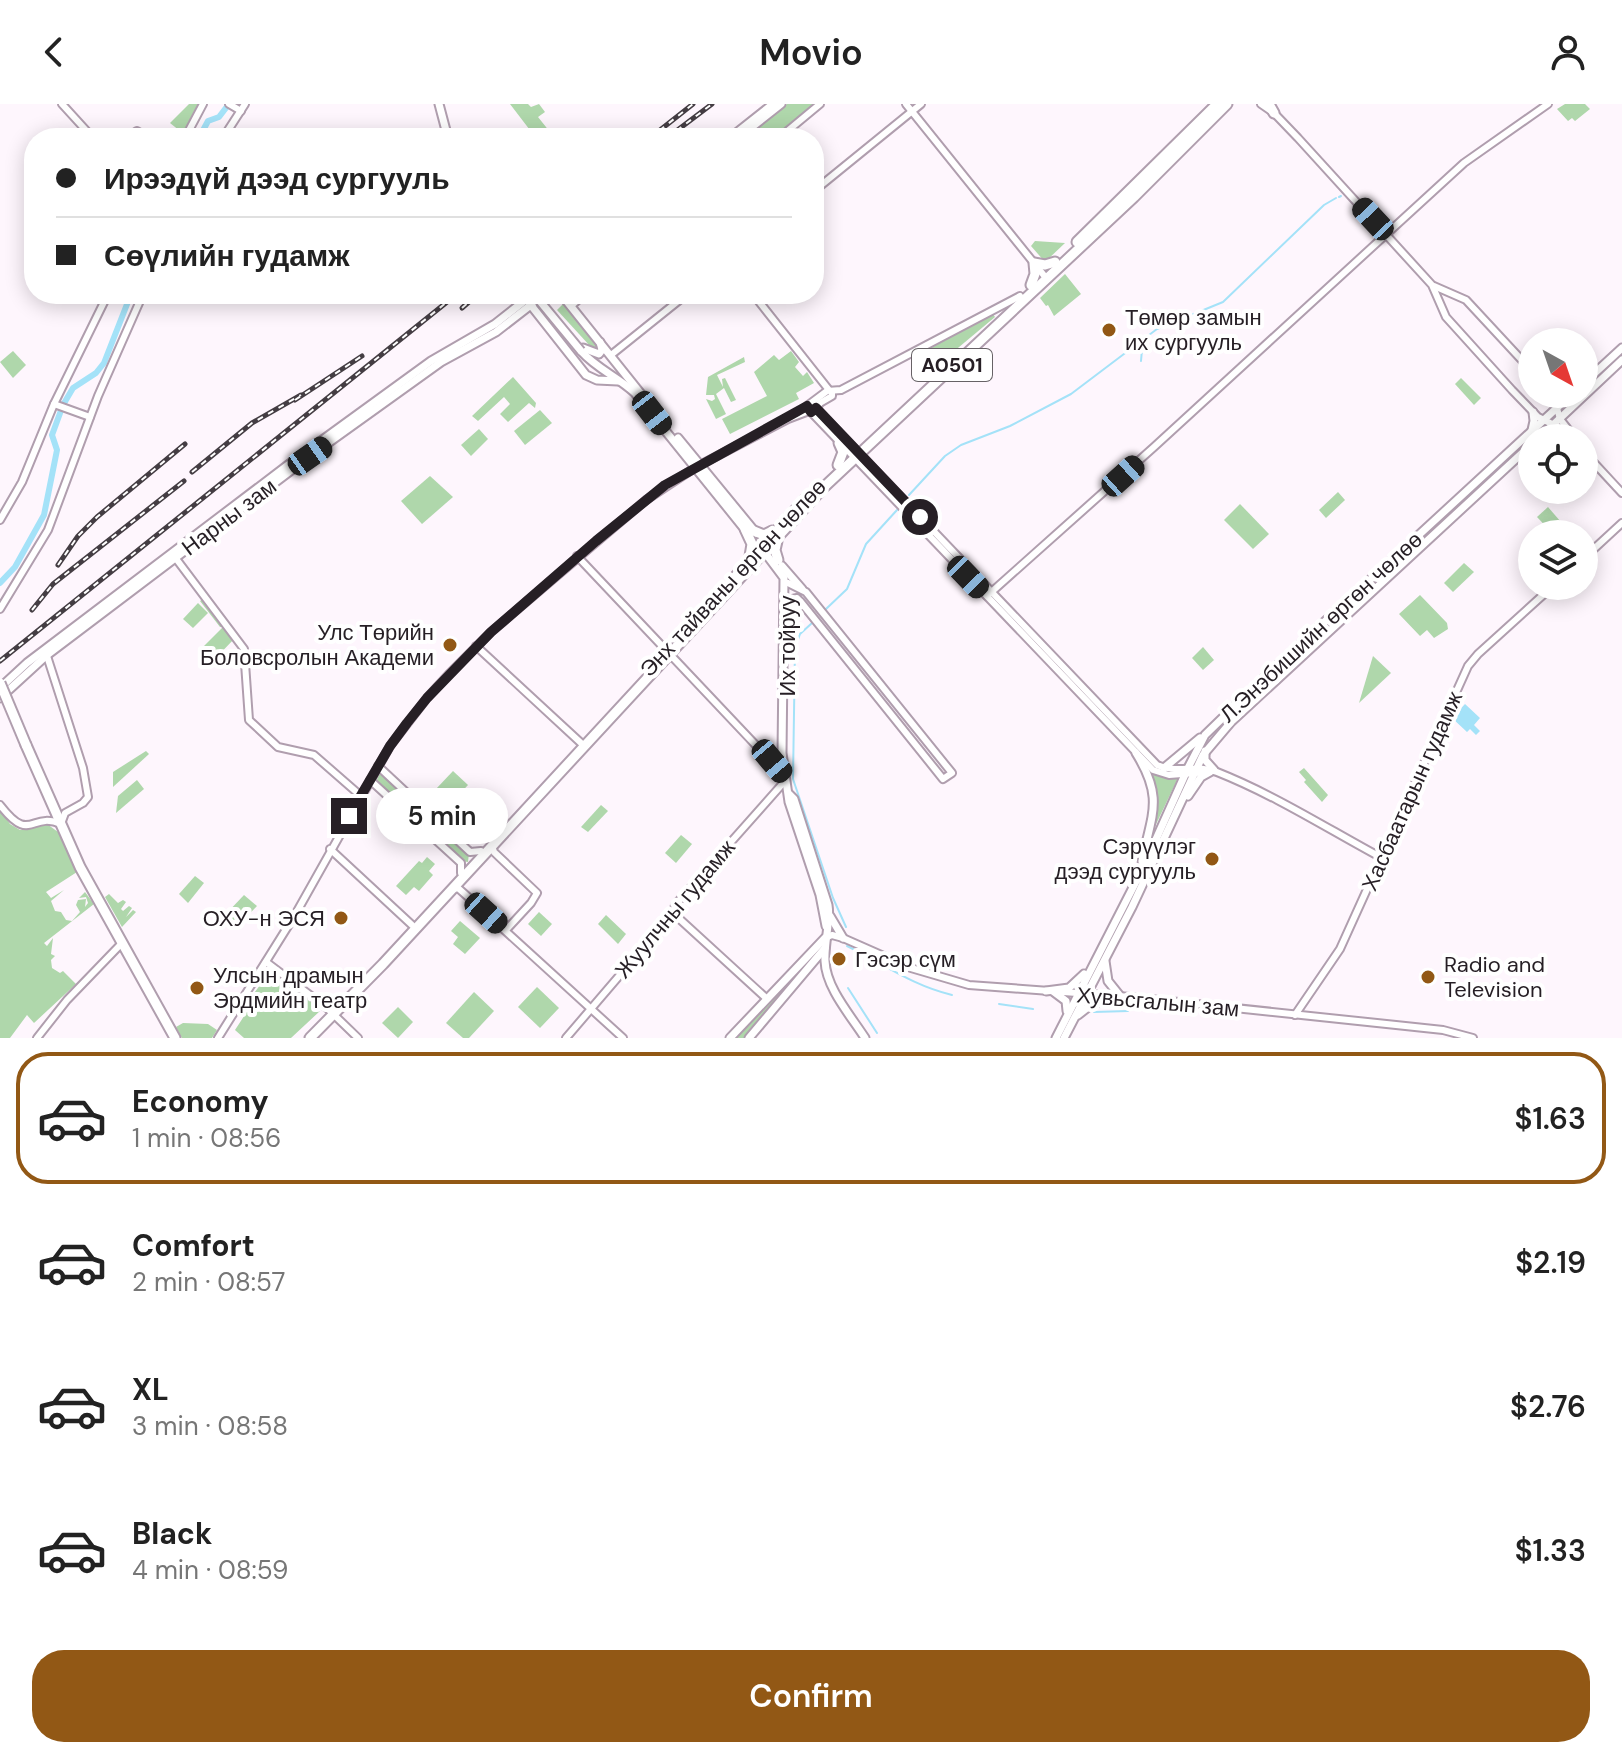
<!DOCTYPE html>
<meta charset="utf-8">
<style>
:root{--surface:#fff;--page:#f2f2f2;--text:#222;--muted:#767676;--line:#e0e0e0;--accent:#925815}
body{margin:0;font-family:"DM Sans",sans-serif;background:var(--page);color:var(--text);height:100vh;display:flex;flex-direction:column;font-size:30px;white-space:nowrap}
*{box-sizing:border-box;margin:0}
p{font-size:26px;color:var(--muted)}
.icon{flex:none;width:44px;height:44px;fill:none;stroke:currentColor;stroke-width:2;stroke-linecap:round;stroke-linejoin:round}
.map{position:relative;height:934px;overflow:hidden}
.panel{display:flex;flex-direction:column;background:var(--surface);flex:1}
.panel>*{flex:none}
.guide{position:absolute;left:24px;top:24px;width:800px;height:176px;border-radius:32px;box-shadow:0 4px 20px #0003;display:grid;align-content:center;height:176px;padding:0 32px;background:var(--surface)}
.needle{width:52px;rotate:140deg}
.buttons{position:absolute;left:1518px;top:224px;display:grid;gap:16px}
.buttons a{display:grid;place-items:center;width:80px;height:80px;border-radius:50%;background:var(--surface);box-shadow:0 4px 20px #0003;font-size:40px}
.end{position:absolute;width:36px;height:36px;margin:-18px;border:10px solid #261f25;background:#fff;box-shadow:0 0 0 4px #fff}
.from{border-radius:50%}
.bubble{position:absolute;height:56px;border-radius:28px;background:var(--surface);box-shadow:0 4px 20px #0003;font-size:26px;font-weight:600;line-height:56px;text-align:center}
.car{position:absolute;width:24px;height:48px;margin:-24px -12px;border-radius:10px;box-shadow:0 0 6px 2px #0007;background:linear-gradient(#222 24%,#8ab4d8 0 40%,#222 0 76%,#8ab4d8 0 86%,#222 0)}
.guide b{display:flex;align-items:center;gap:28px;height:76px;font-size:30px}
.guide b+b{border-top:2px solid var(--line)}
.guide i{width:20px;height:20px;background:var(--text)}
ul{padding:14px 0 0;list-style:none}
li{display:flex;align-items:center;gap:24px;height:132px;margin:0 16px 12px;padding:0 16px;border:4px solid transparent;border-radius:32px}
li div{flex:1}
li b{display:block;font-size:30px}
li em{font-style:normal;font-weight:600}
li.current{border-color:var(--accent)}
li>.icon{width:72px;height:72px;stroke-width:1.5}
.action{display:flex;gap:16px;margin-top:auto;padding:16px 32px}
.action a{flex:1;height:92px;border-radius:32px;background:var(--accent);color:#fff;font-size:32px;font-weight:600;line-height:92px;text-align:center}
header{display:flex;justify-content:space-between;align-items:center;height:104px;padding:0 32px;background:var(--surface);font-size:36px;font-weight:600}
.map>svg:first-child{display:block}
.green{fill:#afd7ab}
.water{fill:#a4e2f8}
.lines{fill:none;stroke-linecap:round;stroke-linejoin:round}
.stream{stroke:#a4e2f8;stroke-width:2}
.river{stroke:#a4e2f8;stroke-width:6}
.secondary-casing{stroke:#b09eae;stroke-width:10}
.primary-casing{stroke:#b09eae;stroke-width:11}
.highway-casing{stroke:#b09eae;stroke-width:13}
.secondary{stroke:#fff;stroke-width:6}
.primary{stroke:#fff;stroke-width:7}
.highway{stroke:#fff;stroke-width:9}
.rail-casing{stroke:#443d43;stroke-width:5}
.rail{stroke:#fff;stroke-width:2;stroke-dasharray:6;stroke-linecap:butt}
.primary-bridge-casing{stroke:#b09eae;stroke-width:11;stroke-linecap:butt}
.highway-bridge-casing{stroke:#b09eae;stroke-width:13;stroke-linecap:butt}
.primary-bridge{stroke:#fff;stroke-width:7}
.highway-bridge{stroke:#fff;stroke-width:9}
.route{stroke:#261f25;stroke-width:10}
.poi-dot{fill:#925815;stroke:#fff;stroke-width:3}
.labels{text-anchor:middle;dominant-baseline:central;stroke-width:8;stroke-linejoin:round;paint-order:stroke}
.shield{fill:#fff;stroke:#676266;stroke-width:2}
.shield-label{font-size:20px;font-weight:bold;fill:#261f25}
.poi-label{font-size:22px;fill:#261f25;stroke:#fff;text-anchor:start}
.street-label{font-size:22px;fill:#261f25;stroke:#fff}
</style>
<header><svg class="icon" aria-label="back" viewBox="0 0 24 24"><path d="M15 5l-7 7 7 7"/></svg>Movio<svg class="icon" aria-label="person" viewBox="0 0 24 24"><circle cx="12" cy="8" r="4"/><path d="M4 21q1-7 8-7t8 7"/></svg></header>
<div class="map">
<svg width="1622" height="934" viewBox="0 0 1622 934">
<rect width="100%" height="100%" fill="#fef6fd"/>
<g class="green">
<polygon points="189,0 198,0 180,34 176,34 180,27 170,19"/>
<polygon points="510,0 528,0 531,3 539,0 545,8 538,13 550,28 541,34 536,34"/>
<polygon points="787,0 816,0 774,34 745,34"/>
<polygon points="1565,0 1585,0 1590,5 1575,17 1572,14 1568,17 1557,5"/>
<polygon points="1035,137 1065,139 1045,158 1031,142"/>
<polygon points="1065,170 1081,190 1054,212 1048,201 1046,202 1040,194"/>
<polygon points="564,199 596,235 597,244 590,242 557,206"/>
<polygon points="993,210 995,213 934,264 920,250"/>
<polygon points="13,247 26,261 13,274 0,258"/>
<polygon points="791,247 799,258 795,263 803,272 807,268 814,279 796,289 799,295 730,330 722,315 767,292 754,268 774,251 779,256"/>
<polygon points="744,253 745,258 717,271 723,283 722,275 725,274 736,296 731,298 724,284 716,290 726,310 716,315 706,295 712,297 715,295 714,291 706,291 708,273"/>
<polygon points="513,273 536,299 535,304 529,299 508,318 500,310 510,300 504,293 478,317 472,312"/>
<polygon points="1461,274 1481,294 1474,301 1455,280"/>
<polygon points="540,306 552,319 525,341 514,327"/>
<polygon points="479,325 488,335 471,352 461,341"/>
<polygon points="430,372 453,393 422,420 401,397"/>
<polygon points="1338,388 1345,396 1326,414 1319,406"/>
<polygon points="1240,400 1269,430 1253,445 1224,416"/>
<polygon points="1548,403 1567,425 1561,430 1553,430 1537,413"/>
<polygon points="1464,459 1474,468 1453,488 1444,479"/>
<polygon points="1420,491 1447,519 1448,525 1434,534 1427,526 1420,532 1399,510"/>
<polygon points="203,495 234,535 212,558 200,546 223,523 220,523 200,497"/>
<polygon points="198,499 208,509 193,524 183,515"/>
<polygon points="1203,543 1214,556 1203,566 1192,554"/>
<polygon points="1373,552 1391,569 1359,599"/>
<polygon points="146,647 149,650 113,683 113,668"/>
<path d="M1147 663 1164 674H1178L1150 733C1155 708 1162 687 1147 663Z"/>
<polygon points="1304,664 1328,691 1322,698 1304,678 1306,676 1299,668"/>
<polygon points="453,667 468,681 451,699 436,685"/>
<polygon points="379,671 383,671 404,691 400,698 397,698 376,678"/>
<polygon points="137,676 144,685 116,709 118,692"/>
<polygon points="408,695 469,749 468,758 461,757 402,703"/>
<polygon points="601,701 608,707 588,728 581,723"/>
<polygon points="0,705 10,720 20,726 47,720 58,728 77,768 46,788 51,794 64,786 51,797 55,807 61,808 66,816 72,817 80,808 76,801 78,796 86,795 85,803 88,799 86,793 79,794 85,788 94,800 44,839 47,842 53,834 51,850 55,852 51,856 52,864 60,869 63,867 76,880 34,919 27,911 10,934 0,934"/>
<polygon points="681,731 692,740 676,759 665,749"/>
<polygon points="427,753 435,760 429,767 433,771 419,787 414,783 406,791 396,782 419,757 422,759"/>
<polygon points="195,772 204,779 188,799 179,790"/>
<polygon points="109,790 118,799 123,796 126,798 121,805 123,807 129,802 132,804 126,813 133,806 136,808 122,823 105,793"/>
<polygon points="244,791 257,802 238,822 225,811"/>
<polygon points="539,808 552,820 541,832 528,820"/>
<polygon points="606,811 626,830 618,840 598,820"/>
<polygon points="460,817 480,834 465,850 453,840 458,833 451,827"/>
<polygon points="271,866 318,901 320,907 291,934 244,934 235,926 252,900 249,896"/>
<polygon points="785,877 790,882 745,934 733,934"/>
<polygon points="537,883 559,904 540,924 518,903"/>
<polygon points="474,888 494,907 469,934 463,934 446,919"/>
<polygon points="398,903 413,918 398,934 382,919"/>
<polygon points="183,919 208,920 217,926 212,934 182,934 176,923"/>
</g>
<polygon class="water" points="1465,600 1480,614 1474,621 1480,627 1476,631 1470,625 1467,628 1452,614"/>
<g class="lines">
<g class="stream">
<polyline points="1339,93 1341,92"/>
<polyline points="1141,257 1143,234"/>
<polyline points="909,391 945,352 961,341 1010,322 1071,290 1157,225 1223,198 1324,101 1336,94"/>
<polyline points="826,505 847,485 866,440 897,406"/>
<polyline points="812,519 800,530 795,544 793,675 833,794 846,823"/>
<path d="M847 842C884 860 911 881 952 891"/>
<polyline points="848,884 877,929"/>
<polyline points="999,900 1033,905"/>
<polyline points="1094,908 1128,907"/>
</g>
<g class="river">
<polyline points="199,34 208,17 219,13 229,0"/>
<polyline points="0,479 15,463 44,411 57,346 52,331 63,301 73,284 96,269 104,259 131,190"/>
</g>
<g class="secondary-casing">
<g id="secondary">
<polyline points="62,0 93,34"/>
<polyline points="229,0 241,7"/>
<polyline points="906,0 1046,174"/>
<polyline points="1261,0 1274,9 1298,34 1432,181 1446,213 1512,286 1538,313 1554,321 1570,334"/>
<polyline points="126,34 137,27 149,34"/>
<polyline points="185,34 203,0"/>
<polyline points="223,34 245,0"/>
<polyline points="779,34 820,0"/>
<polyline points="814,87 921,0"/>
<polyline points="1434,182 1466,196 1532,267"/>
<polyline points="753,190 829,286"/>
<polyline points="571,202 585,190"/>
<polyline points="611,251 687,190"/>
<polyline points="1553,290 1560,315 1575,334"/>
<polyline points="54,300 90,313"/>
<path d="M816 304 1157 661C1175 670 1197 660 1217 668 1275 691 1328 725 1382 754"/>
<polyline points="809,307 807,302 827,287 841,286 1020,192"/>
<polyline points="815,307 820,299 832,292 832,288"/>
<polyline points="811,308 1153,666 1169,671 1209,668"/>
<polyline points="1584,348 1622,389"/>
<polyline points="0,416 22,378 54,300 108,190"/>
<polyline points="174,452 244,545 249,616 278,643 314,651 361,692"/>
<polyline points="577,452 785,672"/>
<polyline points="1584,454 1622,419"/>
<polyline points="987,492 1154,343 1464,59 1548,0"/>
<polyline points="788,496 797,494 800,497 943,675 952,669 806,488 788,479"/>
<polyline points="0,505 48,426 98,292 143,190"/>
<polyline points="476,542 581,639"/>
<polyline points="378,662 470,748 481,747"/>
<polyline points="370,676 461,759 461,769"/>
<path d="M0 701C31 741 30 707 61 720L65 709 83 699 88 693 83 664 46 549"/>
<polyline points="492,741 494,748 537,789 531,799 506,826"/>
<polyline points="330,745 412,821"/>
<polyline points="453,785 458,784 467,792 623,934"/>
<polyline points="673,809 766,894"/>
<polyline points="825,834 832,831 843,834 911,864 969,881 1131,893 1396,921 1443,926 1473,934"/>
<polyline points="266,858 327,904 358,934"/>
<polyline points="1295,911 1340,845 1468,562 1478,550 1553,482"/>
<polyline points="37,934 67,896 122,839"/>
<polyline points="218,934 295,811 390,642 427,594 450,569 491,528 646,396 696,363 788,315 809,307"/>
<polyline points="566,934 673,809 675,801 785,677"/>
</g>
</g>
<g class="primary-casing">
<g id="primary">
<polyline points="439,0 448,34"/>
<polyline points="730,34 773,0"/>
<polyline points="738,34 781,0"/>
<polyline points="561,190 649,300"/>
<polyline points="530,200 586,271 597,276 618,277"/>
<polyline points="583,244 599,250 602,246 600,238"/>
<path d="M581 247C597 265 618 273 635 289L747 428"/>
<polyline points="1584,279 1622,244"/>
<polyline points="1532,326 1534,317 1533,308"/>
<polyline points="678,334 756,429"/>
<polyline points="1539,334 1622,256"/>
<polyline points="763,446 784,474 782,649 789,698 820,791 826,822"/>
<polyline points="782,462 802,485"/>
<polyline points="0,584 27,559 288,361 431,257 495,220 533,190"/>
<polyline points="0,594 47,551 310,352 441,258 496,228 545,190"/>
<polyline points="1205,647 1205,656 1214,666"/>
<path d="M1136 649C1164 694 1152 709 1142 757"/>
<polyline points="1164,664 1200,634"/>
<path d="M789 690 794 695 828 801C831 818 824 838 825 857 826 884 851 912 865 934"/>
<polyline points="1188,692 1201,673 1210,668"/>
<polyline points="830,812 843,834"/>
<polyline points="1046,887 1069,884 1084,870"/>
<polyline points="1054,888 1066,897 1067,907"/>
<polyline points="1078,911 1092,900 1120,892 1108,877 1105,857"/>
<polyline points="730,934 825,834"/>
<polyline points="749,934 825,844"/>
<polyline points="1056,934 1144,762 1188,664 1205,631 1271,567 1572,290"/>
<polyline points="1064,934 1132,803 1203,651 1231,618 1532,340"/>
</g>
</g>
<g class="highway-casing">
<g id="highway">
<polyline points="1269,0 1274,9"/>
<polyline points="1077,138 1217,0"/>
<polyline points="1031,181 1035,170 1034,159 1045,161 1055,158"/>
<polyline points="838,361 843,348 839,339"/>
<polyline points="745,425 752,440 750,452"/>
<polyline points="754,427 764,431 772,427"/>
<polyline points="777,437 775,446 778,456"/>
<polyline points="734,474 807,393"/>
<polyline points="26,641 80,763 175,934"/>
<polyline points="310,934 383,860 823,384 1134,93 1227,0"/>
</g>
</g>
<use href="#secondary" class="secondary"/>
<use href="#primary" class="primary"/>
<use href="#highway" class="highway"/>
<g class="rail-casing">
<g id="rail">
<polyline points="650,34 693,0"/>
<polyline points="667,34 712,0"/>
<polyline points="462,204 478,190"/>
<polyline points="295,296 362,252"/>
<polyline points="192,368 252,319 301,291"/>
<polyline points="58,461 78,432 97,413 185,340"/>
<polyline points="32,506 53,480 184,377"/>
<polyline points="0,557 457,190"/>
</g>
</g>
<use href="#rail" class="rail"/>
<g class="primary-bridge-casing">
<polyline id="primary-bridge" points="534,190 581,247"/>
</g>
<g class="highway-bridge-casing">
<polyline id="highway-bridge" points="0,579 26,641"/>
</g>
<use href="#primary-bridge" class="primary-bridge"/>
<use href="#highway-bridge" class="highway-bridge"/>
</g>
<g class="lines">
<polyline class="route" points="349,712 390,642 407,619 427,594 491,528 596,437 665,381 807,302 811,308 816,304 920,413"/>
</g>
<g class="poi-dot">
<circle cx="1109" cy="226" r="8"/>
<circle cx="450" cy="541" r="8"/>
<circle cx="1212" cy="755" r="8"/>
<circle cx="341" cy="814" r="8"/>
<circle cx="839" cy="855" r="8"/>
<circle cx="1428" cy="873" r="8"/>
<circle cx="197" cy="884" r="8"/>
</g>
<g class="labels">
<rect class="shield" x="912" y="245" width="80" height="32" rx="6"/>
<g class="shield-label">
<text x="952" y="261">A0501</text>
</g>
<g class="poi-label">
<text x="1125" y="213">Төмөр замын<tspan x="1125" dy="25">их сургууль</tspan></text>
<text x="434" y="528" text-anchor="end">Улс Төрийн<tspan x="434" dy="25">Боловсролын Академи</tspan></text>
<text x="1196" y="742" text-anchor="end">Сэрүүлэг<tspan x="1196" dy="25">дээд сургууль</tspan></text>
<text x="325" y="814" text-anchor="end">ОХУ-н ЭСЯ</text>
<text x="855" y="855">Гэсэр сүм</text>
<text x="1444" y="860">Radio and<tspan x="1444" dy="25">Television</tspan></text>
<text x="213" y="871">Улсын драмын<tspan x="213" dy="25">Эрдмийн театр</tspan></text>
</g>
<g class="street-label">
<text transform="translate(229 413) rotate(-37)">Нарны зам</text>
<text transform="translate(733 474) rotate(-47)">Энх тайваны өргөн чөлөө</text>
<text transform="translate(1321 523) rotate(-43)">Л.Энэбишийн өргөн чөлөө</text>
<text transform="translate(787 542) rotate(-90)">Их тойруу</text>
<text transform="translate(1412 687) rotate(-66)">Хасбаатарын гудамж</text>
<text transform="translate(675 805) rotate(-50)">Жуулчны гудамж</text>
<text transform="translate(1158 898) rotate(5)">Хувьсгалын зам</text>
</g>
</g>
</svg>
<div class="buttons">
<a><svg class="needle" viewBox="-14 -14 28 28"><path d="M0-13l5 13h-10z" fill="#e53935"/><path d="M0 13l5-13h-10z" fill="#767676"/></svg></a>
<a><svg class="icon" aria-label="locate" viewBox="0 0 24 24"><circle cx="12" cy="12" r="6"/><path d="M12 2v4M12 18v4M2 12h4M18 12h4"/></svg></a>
<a><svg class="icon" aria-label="layers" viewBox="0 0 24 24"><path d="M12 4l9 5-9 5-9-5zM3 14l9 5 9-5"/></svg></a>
</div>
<i class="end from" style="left:920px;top:413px"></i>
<i class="end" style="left:349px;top:712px"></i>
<div class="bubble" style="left:376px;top:684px;width:132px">5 min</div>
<i class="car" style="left:1373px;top:115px;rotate:317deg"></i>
<i class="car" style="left:652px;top:309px;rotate:142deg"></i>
<i class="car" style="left:310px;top:352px;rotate:55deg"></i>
<i class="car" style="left:1123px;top:372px;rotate:48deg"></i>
<i class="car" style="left:968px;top:473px;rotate:136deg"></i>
<i class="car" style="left:772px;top:657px;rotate:140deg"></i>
<i class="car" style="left:486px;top:809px;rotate:132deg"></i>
<div class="guide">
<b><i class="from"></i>Ирээдүй дээд сургууль</b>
<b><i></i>Сөүлийн гудамж</b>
</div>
</div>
<section class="panel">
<ul>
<li class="current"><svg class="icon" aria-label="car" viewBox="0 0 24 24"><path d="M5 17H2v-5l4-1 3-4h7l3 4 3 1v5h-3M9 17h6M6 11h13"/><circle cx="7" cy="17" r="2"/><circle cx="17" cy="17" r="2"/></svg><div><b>Economy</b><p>1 min · 08:56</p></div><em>$1.63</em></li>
<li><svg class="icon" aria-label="car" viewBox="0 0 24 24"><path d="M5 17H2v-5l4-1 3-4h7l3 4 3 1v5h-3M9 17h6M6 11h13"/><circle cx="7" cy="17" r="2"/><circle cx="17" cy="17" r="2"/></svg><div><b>Comfort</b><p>2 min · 08:57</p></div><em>$2.19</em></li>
<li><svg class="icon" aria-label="car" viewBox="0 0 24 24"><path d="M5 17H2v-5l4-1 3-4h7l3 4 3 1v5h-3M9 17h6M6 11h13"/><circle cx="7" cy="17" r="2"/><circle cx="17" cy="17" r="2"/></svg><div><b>XL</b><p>3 min · 08:58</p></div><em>$2.76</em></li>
<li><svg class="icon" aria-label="car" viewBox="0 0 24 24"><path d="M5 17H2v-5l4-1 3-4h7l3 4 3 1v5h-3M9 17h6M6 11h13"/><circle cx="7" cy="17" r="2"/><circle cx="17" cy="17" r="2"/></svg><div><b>Black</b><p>4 min · 08:59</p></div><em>$1.33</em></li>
</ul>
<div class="action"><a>Confirm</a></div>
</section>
